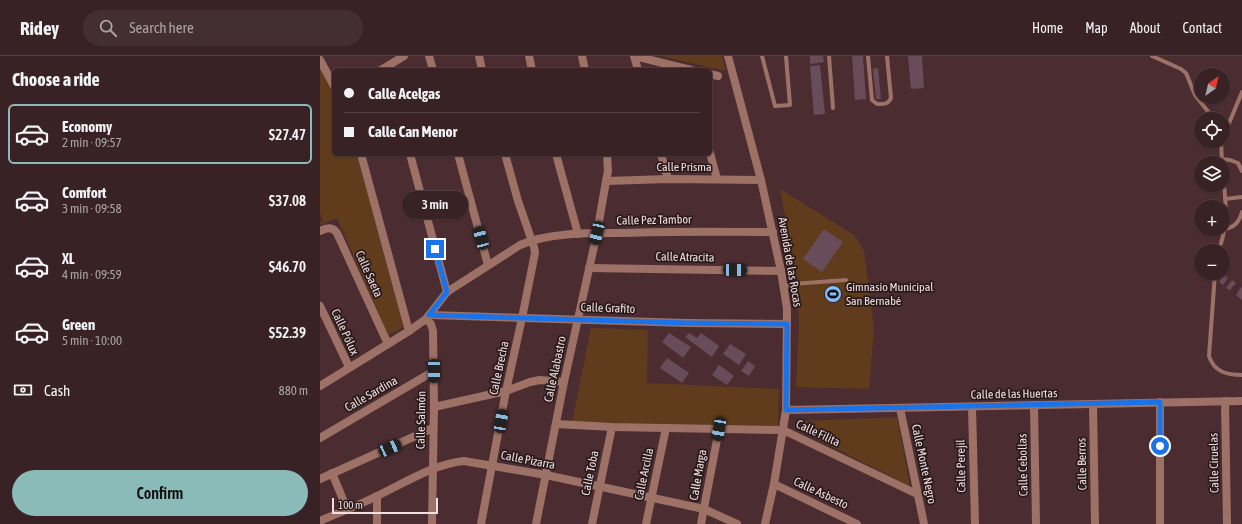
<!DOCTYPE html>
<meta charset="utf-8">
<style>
:root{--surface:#382225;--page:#432f32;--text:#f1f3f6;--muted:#aba4a7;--line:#523f42;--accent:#8bbbb9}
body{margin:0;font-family:"Asap Condensed",sans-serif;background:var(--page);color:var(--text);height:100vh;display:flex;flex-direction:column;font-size:15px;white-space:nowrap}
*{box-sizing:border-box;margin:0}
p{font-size:13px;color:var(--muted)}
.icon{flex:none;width:22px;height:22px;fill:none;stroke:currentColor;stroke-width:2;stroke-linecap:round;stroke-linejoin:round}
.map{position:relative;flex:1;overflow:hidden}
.sheet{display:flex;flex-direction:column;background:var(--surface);width:320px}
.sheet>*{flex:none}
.hud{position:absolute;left:12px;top:12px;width:380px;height:88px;border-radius:6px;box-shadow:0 1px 3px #0004,0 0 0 1px var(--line);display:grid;align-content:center;height:88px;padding:0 12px;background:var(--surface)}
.needle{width:26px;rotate:34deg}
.tools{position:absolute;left:874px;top:12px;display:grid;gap:8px}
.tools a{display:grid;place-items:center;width:36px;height:36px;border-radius:50%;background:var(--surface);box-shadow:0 1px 3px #0004,0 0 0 1px var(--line);font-size:20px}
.scale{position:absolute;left:12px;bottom:10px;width:106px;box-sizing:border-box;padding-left:4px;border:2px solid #f1dddf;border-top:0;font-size:11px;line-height:14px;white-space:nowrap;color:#f1dddf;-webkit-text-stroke:3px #281a1b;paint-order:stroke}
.end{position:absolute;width:18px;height:18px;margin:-9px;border:5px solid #1a73e8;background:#fff;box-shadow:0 0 0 2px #fff}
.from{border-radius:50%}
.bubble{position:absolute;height:28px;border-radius:14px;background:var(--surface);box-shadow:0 1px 3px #0004,0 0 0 1px var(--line);font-size:13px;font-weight:600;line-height:28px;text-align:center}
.car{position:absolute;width:12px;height:24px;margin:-12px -6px;border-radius:5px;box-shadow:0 0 3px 1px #0007;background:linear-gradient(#222 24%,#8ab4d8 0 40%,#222 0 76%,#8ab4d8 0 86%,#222 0)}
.hud b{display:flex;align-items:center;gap:14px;height:38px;font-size:15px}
.hud b+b{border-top:1px solid var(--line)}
.hud i{width:10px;height:10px;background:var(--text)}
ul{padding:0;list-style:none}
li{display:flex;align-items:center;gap:12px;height:60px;margin:0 8px 6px;padding:0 4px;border:2px solid transparent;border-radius:6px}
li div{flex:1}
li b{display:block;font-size:15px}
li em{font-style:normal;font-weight:600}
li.on{border-color:var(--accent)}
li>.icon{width:36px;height:36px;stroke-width:1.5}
h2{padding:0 12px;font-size:18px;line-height:48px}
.pay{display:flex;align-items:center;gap:10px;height:44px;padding:0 12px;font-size:15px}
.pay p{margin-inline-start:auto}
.cta{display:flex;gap:8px;margin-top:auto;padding:8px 12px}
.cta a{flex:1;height:46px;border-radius:24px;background:var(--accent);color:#111;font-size:16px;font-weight:600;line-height:46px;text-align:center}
header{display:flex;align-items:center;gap:24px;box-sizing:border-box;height:56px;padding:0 20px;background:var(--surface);border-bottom:1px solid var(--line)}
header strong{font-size:19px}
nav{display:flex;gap:22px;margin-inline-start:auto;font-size:14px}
.search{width:280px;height:36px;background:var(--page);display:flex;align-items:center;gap:10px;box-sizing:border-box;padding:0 14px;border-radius:22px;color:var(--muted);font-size:15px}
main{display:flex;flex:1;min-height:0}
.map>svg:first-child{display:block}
.green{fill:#603b1c}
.building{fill:#694c5a}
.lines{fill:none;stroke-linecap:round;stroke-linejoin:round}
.service{stroke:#9d7166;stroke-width:4}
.minor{stroke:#9d7166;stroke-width:8}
.tertiary{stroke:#9d7166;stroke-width:8}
.route{stroke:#1a73e8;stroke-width:5}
.labels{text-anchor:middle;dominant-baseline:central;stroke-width:3.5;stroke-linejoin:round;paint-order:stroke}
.street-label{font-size:12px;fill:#f1dddf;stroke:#281a1b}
.poi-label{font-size:12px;fill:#f1dddf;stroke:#281a1b;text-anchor:start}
</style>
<header>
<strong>Ridey</strong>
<div class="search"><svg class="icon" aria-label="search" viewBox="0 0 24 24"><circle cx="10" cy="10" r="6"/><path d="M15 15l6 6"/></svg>Search here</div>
<nav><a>Home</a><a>Map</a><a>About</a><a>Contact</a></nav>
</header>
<main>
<section class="sheet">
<h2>Choose a ride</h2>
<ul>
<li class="on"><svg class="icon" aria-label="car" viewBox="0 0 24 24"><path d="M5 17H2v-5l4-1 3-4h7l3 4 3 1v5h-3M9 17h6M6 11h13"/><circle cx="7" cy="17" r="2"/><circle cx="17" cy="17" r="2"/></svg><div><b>Economy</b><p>2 min · 09:57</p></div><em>$27.47</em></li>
<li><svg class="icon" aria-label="car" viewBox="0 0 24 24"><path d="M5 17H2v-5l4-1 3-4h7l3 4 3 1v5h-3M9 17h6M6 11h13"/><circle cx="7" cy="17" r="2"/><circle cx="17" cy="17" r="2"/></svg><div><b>Comfort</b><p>3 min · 09:58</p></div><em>$37.08</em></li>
<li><svg class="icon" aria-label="car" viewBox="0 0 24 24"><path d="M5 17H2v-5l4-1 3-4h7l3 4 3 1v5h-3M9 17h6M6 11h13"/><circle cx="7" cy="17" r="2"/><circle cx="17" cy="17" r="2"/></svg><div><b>XL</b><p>4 min · 09:59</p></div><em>$46.70</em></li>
<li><svg class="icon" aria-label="car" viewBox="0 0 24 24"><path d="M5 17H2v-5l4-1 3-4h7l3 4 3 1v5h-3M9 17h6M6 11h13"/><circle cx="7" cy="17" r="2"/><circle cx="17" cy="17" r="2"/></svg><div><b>Green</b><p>5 min · 10:00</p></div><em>$52.39</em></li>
</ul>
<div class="pay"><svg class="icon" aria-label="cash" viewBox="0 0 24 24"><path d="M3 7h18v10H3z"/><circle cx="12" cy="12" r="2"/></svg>Cash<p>880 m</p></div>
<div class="cta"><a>Confirm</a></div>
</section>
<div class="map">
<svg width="922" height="468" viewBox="0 0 922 468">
<rect width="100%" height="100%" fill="#4b2d31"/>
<g class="green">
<polygon points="340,0 402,0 406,15"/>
<polygon points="0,12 14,36 14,98 37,98 84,271 68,279 17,162 0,169 0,167 3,165 0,158"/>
<polygon points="460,133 534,179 544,195 554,272 549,333 476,331 479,267 475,209"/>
<polygon points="271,272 328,274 327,327 459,333 458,370 252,366"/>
<polygon points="577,361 590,430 479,374 482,365"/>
</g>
<g class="building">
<polygon points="490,0 503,0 504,6 490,8"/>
<polygon points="532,0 543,0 546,43 535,44"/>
<polygon points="588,0 602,0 604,32 591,33"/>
<polygon points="500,9 505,58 494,59 490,10"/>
<polygon points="558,12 561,43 556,43 553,13"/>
<polygon points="504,173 523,186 502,216 483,203"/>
<polygon points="904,219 908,222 903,229 899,226"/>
<polygon points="912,224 916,227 910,234 906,232"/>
<polygon points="922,230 922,244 916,239"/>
<polygon points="349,277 371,291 363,302 342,286"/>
<polygon points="369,277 377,282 381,277 399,290 392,301 365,281"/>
<polygon points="410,288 426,298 419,309 403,298"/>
<polygon points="347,302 369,317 362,327 340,312"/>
<polygon points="428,305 435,310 429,320 421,315"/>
<polygon points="399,309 414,320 407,329 392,319"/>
</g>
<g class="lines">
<g class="service">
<polyline points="442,0 455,50 470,49 466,0"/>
<polyline points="509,0 513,52"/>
<path d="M548 0 552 44 557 48C563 48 568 49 571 42L567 0"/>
<polyline points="832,0 861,13 866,17 875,39 894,63"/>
<polyline points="903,79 910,65 922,36"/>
<polyline points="901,85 902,107"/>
<polyline points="902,103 910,104 918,107 922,115"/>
<polyline points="905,143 922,141"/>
<path d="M905 173C915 171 919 166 922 156"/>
<path d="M898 195C909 170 906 146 903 119"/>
<path d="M895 217 889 300C894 316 907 319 922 319"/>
<polyline points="464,231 473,228 526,224"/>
</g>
<g class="minor">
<polyline points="109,0 113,14"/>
<polyline points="159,0 162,14"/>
<polyline points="209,0 212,14"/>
<polyline points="262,0 265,14"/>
<polyline points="314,0 318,14"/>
<polyline points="315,0 371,14"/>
<polyline points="0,4 14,30"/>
<polyline points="61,14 84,0"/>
<polyline points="390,18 398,20"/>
<polyline points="390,97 397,123"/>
<polyline points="41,98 89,275"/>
<polyline points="90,98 127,236"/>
<polyline points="138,98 168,209"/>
<polyline points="236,98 258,178"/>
<polyline points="341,98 348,123"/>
<polyline points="286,125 348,123 441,124"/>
<path d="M0 175C7 172 12 170 17 177L68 288"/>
<polyline points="269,212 461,215"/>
<polyline points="0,250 29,311"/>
<polyline points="109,259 367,267 467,268"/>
<polyline points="106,263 111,268 113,275 114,351 112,468"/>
<path d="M0 330 89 275 106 263 127 236 200 189C229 176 271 177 303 177 353 175 403 176 453 176"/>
<polyline points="905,345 907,468"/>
<polyline points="840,346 840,468"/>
<polyline points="773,348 775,468"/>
<polyline points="714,349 716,468"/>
<polyline points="114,351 186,335 210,326 220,324 244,326"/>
<polyline points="652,351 655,468"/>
<polyline points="580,352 604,468"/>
<polyline points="466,354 922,345"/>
<polyline points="236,368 292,371 463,374 597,438"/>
<polyline points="0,382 114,315"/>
<polyline points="12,417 27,453"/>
<polyline points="0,423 113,372"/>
<polyline points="454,428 537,468"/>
<polyline points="57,440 57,468"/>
<path d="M0 465C20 456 40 449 59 439 86 426 114 408 144 405L226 419 384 453 417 468"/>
<polyline points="161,468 186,335 202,262 215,197 214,191 198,145 185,98"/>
<polyline points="216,468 244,326 277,177 286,125 288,115 287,98"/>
<polyline points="272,468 292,371"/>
<polyline points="326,468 346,372"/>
<polyline points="381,468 399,373"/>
</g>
<polyline class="tertiary" points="408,0 441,124 461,215 467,253 466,354 454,428 445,468"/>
</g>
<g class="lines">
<polyline class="route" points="115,193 127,236 109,259 367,267 467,268 466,354 840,346 840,390"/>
</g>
<defs>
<g id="stadium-disc" transform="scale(0.9)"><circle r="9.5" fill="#83bcfb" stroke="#281a1b"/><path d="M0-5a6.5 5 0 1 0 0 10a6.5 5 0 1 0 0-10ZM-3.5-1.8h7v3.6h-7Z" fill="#111"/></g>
</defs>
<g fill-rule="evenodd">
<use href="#stadium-disc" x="513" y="238"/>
</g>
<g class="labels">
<g class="street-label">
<text x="364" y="111">Calle Prisma</text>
<text transform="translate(334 164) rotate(-1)">Calle Pez Tambor</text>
<text transform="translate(365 201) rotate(1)">Calle Atracita</text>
<text transform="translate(470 206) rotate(80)">Avenida de las Rocas</text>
<text transform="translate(49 218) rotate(66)">Calle Saeta</text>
<text transform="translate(288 252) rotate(2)">Calle Grafito</text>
<text transform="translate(25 276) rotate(65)">Calle Pólux</text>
<text transform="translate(179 312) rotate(-78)">Calle Brecha</text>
<text transform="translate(235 313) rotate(-78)">Calle Alabastro</text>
<text transform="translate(51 338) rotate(-30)">Calle Sardina</text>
<text transform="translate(694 338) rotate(-1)">Calle de las Huertas</text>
<text transform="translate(101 364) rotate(-89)">Calle Salmón</text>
<text transform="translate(498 377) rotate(25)">Calle Filita</text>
<text transform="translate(208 404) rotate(11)">Calle Pizarra</text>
<text transform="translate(894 407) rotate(-91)">Calle Ciruelas</text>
<text transform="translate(604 408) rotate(78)">Calle Monte Negro</text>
<text transform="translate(762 408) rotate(-91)">Calle Berros</text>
<text transform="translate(703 409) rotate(-91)">Calle Cebollas</text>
<text transform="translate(641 410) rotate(-91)">Calle Perejil</text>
<text transform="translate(270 417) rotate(-78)">Calle Toba</text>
<text transform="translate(324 418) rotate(-78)">Calle Arcilla</text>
<text transform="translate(378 419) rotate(-80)">Calle Marga</text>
<text transform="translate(501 437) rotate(25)">Calle Asbesto</text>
</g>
<g class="poi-label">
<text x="526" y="231">Gimnasio Municipal<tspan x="526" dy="14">San Bernabé</tspan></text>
</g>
</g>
</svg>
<div class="tools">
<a><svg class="needle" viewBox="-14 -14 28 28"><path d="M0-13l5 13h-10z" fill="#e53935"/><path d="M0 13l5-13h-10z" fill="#aba4a7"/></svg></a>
<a><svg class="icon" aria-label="locate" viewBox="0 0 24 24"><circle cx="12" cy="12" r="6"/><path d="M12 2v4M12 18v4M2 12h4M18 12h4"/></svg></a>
<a><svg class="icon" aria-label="layers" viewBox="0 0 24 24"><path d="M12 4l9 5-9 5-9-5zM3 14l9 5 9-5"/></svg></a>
<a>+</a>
<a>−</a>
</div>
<div class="scale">100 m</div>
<i class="end from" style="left:840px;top:390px"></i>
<i class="end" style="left:115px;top:193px"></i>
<div class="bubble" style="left:82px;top:135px;width:66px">3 min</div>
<i class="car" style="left:277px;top:177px;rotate:193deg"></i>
<i class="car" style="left:161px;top:182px;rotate:345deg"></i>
<i class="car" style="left:415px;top:214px;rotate:91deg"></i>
<i class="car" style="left:114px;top:315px;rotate:180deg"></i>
<i class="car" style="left:181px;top:365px;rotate:10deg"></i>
<i class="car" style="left:399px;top:373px;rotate:190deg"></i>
<i class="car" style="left:70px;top:392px;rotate:66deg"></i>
<div class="hud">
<b><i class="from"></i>Calle Acelgas</b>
<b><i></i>Calle Can Menor</b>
</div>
</div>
</main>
